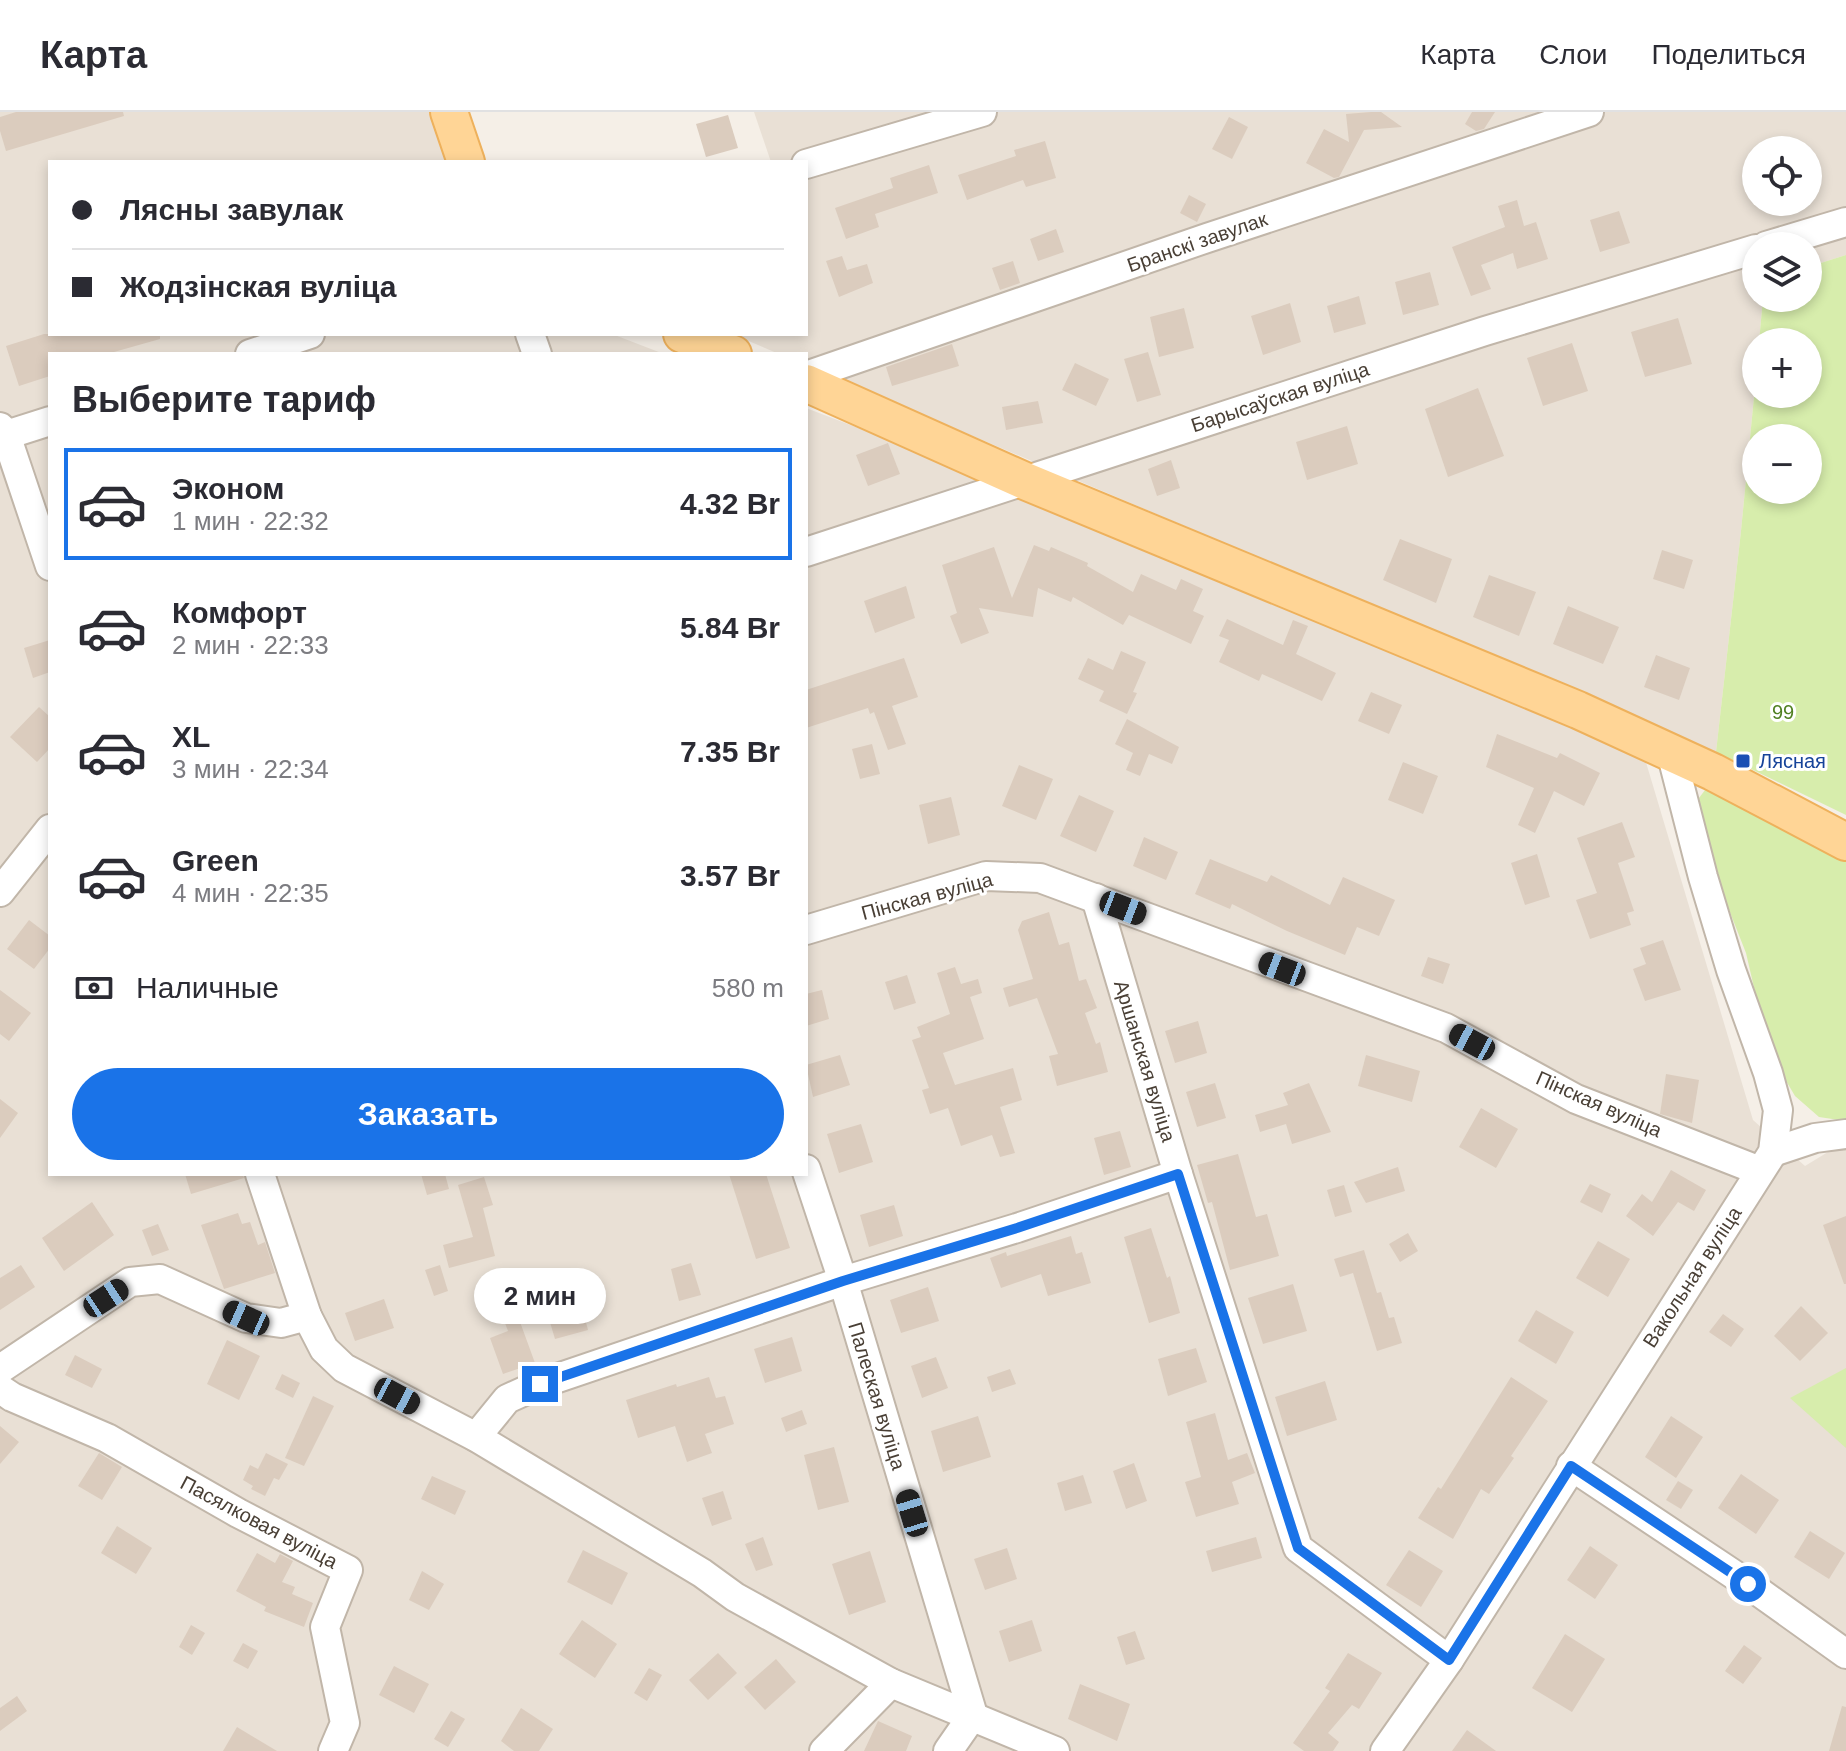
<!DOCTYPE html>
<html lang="ru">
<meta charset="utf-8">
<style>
:root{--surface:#fff;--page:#f2f2f3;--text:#2b2b33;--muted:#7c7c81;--line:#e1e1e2;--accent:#1a73e8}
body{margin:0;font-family:Arial,sans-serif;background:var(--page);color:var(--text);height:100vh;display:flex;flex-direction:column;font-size:30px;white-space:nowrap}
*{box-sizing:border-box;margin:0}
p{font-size:26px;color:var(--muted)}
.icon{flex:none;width:44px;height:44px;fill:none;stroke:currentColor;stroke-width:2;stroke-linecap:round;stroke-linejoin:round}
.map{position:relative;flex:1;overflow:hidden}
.sheet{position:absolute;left:48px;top:240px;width:760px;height:824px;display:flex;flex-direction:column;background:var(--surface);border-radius:0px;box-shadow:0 4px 12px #0003}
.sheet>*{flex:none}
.guide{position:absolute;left:48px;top:48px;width:760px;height:176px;border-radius:0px;box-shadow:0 4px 12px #0003;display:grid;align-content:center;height:176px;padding:0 24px;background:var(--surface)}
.controls{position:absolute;left:1742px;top:24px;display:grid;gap:16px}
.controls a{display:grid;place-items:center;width:80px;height:80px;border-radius:50%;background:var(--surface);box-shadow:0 4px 12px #0003;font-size:40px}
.end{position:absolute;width:36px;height:36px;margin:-18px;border:10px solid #1a73e8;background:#fff;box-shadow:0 0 0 4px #fff}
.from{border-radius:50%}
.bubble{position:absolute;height:56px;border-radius:28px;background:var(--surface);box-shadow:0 4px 12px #0003;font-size:26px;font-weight:700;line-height:56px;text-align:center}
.car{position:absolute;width:24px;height:48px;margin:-24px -12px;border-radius:10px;box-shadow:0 0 6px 2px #0007;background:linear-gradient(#222 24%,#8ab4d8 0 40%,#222 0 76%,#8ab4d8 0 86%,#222 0)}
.guide b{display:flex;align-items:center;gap:28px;height:76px;font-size:30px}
.guide b+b{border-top:2px solid var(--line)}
.guide i{width:20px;height:20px;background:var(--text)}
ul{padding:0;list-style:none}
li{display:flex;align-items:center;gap:24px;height:112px;margin:0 16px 12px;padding:0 8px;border:4px solid transparent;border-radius:0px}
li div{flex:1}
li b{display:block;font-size:30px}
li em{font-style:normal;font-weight:700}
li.on{border-color:var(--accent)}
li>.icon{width:72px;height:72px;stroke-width:1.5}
h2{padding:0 24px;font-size:36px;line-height:96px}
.pay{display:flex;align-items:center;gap:20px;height:88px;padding:0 24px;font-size:30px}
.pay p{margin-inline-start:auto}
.button{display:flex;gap:16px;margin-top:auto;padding:16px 24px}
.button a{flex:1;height:92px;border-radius:48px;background:var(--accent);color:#fff;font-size:32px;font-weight:700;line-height:92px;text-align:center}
header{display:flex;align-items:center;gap:48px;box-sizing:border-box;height:112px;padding:0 40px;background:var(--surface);border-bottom:2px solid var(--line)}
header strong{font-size:38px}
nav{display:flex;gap:44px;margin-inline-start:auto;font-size:28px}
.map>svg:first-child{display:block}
.residential{fill:#e9e0d5;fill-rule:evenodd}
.green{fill:#d7edac;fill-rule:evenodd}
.building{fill:#dbccbe}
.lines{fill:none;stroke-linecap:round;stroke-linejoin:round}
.minor-casing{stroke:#c1b6a9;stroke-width:32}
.major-casing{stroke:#eeb15c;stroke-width:40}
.minor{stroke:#fff;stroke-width:28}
.major{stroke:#ffd596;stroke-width:36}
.route{stroke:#1a73e8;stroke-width:10}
.transit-dot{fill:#1a4fb4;stroke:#fff;stroke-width:3}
.labels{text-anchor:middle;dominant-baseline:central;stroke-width:6;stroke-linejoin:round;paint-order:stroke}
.street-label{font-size:20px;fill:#493f35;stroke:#fff}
.park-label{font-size:20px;fill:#518123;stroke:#fff}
.transit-label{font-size:20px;fill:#164399;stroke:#fff;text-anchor:start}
</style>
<header>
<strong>Карта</strong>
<nav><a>Карта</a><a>Слои</a><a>Поделиться</a></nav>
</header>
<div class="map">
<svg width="1846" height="1639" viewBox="0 0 1846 1639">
<rect width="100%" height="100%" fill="#f5efe7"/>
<g class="residential">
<polygon points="0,0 442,0 460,50 50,50 50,222 612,222 664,242 50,242 50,1062 806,1062 806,296 981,363 1645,647 1753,1008 1805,1054 1846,1029 1846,1639 0,1639"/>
<path d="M754 0H1846V143L1808 155V134H1756V186H1763L1759 230H1756V264L1741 419 1716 640 806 253V242H779L732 222H806V50H771ZM1756 38H1808V90H1756Z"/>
</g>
<g class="green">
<path d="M1846 143V703L1716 640 1741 419 1756 264V282H1808V230H1759L1763 186H1808V155ZM1756 326H1808V378H1756Z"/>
<polygon points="1705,678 1718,679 1846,740 1846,1009 1819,1005 1795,984 1776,952 1762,910 1746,841 1711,752 1699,686"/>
<polygon points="1846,1256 1846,1336 1790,1286"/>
</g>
<g class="building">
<polygon points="16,0 123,0 124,4 6,39 0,19 0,5"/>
<polygon points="1371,0 1381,0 1402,15 1364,18 1339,65 1334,66 1306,51 1324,17 1349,30 1346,2"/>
<polygon points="1472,0 1495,0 1484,17 1476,19 1465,12"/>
<polygon points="728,3 738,36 706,45 696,12"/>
<polygon points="1229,5 1248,15 1232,47 1212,37"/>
<polygon points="1045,29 1056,66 1026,75 1023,68 967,88 958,63 1016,44 1014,38"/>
<polygon points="929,53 938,81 875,102 879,115 846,127 835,96 893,76 890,66"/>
<polygon points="1189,83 1206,92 1197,110 1180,101"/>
<polygon points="1517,88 1524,114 1536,110 1548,147 1517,157 1513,141 1481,153 1491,177 1471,184 1452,135 1505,115 1498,94"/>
<polygon points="1619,99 1630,131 1600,140 1590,108"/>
<polygon points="1056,117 1064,140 1038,149 1030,127"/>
<polygon points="842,144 847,158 867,152 873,171 839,185 826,149"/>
<polygon points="1013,149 1020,171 1000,178 992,156"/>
<polygon points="1430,160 1439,193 1403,203 1395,170"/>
<polygon points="1359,184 1366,212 1334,221 1327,194"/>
<polygon points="1290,191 1301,230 1263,243 1251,204"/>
<polygon points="1184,196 1194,236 1159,245 1150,205"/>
<polygon points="1678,206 1692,252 1645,265 1631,220"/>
<polygon points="44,222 160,222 160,227 114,240 114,242 50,242 50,264 19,274 6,234"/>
<polygon points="1572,231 1588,279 1543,294 1527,246"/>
<polygon points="952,232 959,254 892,274 886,255"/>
<polygon points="1148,240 1161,283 1137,290 1124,247"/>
<polygon points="1075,251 1109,267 1096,294 1062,278"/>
<polygon points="1478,276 1504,344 1448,365 1425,297"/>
<polygon points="1038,289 1043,311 1006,318 1002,295"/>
<polygon points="1347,314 1358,352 1307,368 1296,330"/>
<polygon points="888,331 900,362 868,374 856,343"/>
<polygon points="1171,348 1180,376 1157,384 1148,357"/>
<polygon points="1400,427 1452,447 1436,491 1383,468"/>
<polygon points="1034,433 1049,439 1051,435 1088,451 1087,454 1133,480 1141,462 1176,478 1181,467 1203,477 1193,499 1204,504 1191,532 1129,503 1123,513 1073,485 1071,490 1038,476 1033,505 979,496 989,521 961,532 950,504 957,501 942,453 994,435 1012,486"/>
<polygon points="1662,438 1693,448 1684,477 1653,467"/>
<polygon points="1489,463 1536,480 1519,524 1473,505"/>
<polygon points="906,474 915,506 875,521 864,489"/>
<polygon points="1568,494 1619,515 1603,552 1553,532"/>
<polygon points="1227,507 1283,533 1293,508 1308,514 1296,542 1336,561 1322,589 1262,562 1259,569 1219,550 1229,528 1219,524"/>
<polygon points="50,528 50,560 33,566 24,536"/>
<polygon points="1121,539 1146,550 1133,580 1137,581 1127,602 1099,589 1104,579 1078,567 1088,546 1113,558"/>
<polygon points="1656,543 1690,556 1679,588 1644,575"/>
<polygon points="904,546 918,585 892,594 906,632 888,638 874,600 870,602 868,596 806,616 806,578"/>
<polygon points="1371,580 1402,593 1389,622 1358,609"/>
<polygon points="39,595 50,605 50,636 37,650 10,625"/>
<polygon points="1127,607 1179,635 1172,652 1149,642 1140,664 1126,658 1133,641 1115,632"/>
<polygon points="1497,622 1557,646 1560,641 1600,661 1584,694 1554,679 1535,721 1518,713 1534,676 1486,655"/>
<polygon points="872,632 880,662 860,667 852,637"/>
<polygon points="1403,650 1438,664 1423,702 1388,688"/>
<polygon points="1019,653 1053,667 1036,708 1002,694"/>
<polygon points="1079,683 1114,699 1096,740 1060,724"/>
<polygon points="951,685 960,723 928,732 919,693"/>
<polygon points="1622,710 1635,745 1618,751 1634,799 1627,801 1631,813 1590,827 1576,788 1597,781 1577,726"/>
<polygon points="1144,725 1178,740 1166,768 1133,754"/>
<polygon points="1537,742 1550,785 1525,793 1511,751"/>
<polygon points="1210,747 1267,770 1271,763 1330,793 1343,765 1395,788 1379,824 1357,815 1345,843 1287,819 1232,792 1230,797 1195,782"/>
<polygon points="1049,800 1059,833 1069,830 1079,869 1086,867 1097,896 1085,901 1096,932 1100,930 1108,960 1057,974 1049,944 1058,942 1037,886 1009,895 1003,876 1033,867 1018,818 1022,809"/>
<polygon points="29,808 50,824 50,836 34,857 7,837"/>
<polygon points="1663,828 1681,878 1645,889 1633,857 1646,852 1640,836"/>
<polygon points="1428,845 1450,852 1443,872 1421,864"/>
<polygon points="955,855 961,872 978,867 982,881 970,885 984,927 943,941 955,973 1013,956 1022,988 1000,995 1015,1041 1000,1045 992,1023 961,1034 948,996 930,1002 922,978 929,976 912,928 921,925 917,915 950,902 937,861"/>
<polygon points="907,863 916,891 894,898 885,870"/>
<polygon points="0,878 31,901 9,929 0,922"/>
<polygon points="822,878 829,907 806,914 806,882"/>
<polygon points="1198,909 1207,941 1175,951 1165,919"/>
<polygon points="840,943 850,973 813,985 806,953"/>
<polygon points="1366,943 1420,959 1412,990 1358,974"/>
<polygon points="1666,962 1699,968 1692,1011 1660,1002"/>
<polygon points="1215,971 1226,1006 1197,1015 1186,980"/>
<polygon points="1309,971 1331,1020 1292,1032 1286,1012 1260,1020 1255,1003 1288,993 1283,981"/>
<polygon points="0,987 18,1001 0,1026"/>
<polygon points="1481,996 1518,1017 1496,1056 1459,1035"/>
<polygon points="861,1012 873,1050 839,1061 827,1022"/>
<polygon points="1120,1019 1131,1055 1104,1063 1094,1026"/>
<polygon points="1238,1042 1256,1105 1267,1102 1279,1144 1230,1158 1212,1090 1208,1091 1197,1053"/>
<polygon points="1398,1055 1405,1079 1366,1091 1354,1070"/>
<polygon points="1671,1058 1706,1078 1694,1099 1678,1090 1653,1124 1626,1104 1642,1082 1652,1090"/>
<polygon points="185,1062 243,1062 244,1066 191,1082"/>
<polygon points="421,1062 445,1062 449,1077 427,1083"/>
<polygon points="729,1062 766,1062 790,1136 756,1147"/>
<polygon points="484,1065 493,1093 483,1096 495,1144 449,1156 443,1133 473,1125 458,1073"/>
<polygon points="1590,1072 1611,1082 1602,1101 1580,1090"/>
<polygon points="1344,1073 1352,1100 1335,1105 1327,1078"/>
<polygon points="92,1090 114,1123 64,1159 42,1126"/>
<polygon points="894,1093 903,1124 869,1135 860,1103"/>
<polygon points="238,1101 242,1112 250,1110 258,1133 265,1130 275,1161 224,1177 201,1113"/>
<polygon points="1846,1104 1846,1172 1844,1172 1823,1113"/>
<polygon points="158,1112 169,1138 152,1144 142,1118"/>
<polygon points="1151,1116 1167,1166 1170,1164 1180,1201 1149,1211 1124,1125"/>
<polygon points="1408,1121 1418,1139 1400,1150 1389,1132"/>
<polygon points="1071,1124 1076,1142 1082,1140 1091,1171 1048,1184 1041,1162 1001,1176 990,1146 1006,1140 1007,1144"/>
<polygon points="1598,1129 1630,1147 1608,1185 1576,1166"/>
<polygon points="1364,1138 1377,1181 1381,1180 1389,1206 1394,1205 1402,1231 1377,1239 1353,1161 1340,1165 1334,1147"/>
<polygon points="691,1151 701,1183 679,1189 671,1157"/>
<polygon points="21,1153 35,1175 0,1198 0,1166"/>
<polygon points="440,1153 448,1179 434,1184 425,1158"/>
<polygon points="1293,1172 1307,1219 1263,1232 1248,1186"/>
<polygon points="928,1175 939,1209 901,1221 890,1188"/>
<polygon points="508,1177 535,1251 503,1262 490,1226 508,1219 494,1182"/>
<polygon points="384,1187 394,1216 355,1229 345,1201"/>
<polygon points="580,1187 588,1218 555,1227 546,1197"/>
<polygon points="1801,1194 1828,1221 1800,1249 1774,1224"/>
<polygon points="1536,1198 1574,1220 1556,1252 1518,1229"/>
<polygon points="1723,1202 1744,1217 1731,1235 1709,1220"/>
<polygon points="792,1225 802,1259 765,1271 754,1237"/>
<polygon points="227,1228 260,1244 239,1288 207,1272"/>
<polygon points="1196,1236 1207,1270 1168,1284 1158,1247"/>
<polygon points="75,1243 102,1257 92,1276 65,1263"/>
<polygon points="936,1245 948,1276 922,1286 911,1254"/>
<polygon points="1010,1257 1016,1272 992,1280 987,1265"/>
<polygon points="282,1262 300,1271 293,1286 275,1277"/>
<polygon points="709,1265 716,1286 725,1284 734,1312 705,1322 712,1341 687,1350 675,1314 638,1326 626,1288 676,1272 677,1275"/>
<polygon points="1511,1265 1548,1289 1511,1344 1514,1346 1489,1382 1481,1377 1453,1427 1418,1406 1438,1375 1441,1377"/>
<polygon points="1325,1269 1337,1308 1287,1324 1275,1285"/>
<polygon points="313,1284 334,1294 304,1354 285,1346"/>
<polygon points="802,1298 807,1312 786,1320 781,1306"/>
<polygon points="1215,1301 1228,1348 1247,1341 1255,1361 1232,1370 1239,1392 1196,1405 1185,1370 1201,1365 1186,1310"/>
<polygon points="978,1304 991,1345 943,1360 931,1319"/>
<polygon points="1671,1304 1703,1325 1676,1366 1645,1345"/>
<polygon points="0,1314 19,1330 0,1352"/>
<polygon points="834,1335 849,1390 818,1398 804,1343"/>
<polygon points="99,1341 122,1355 102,1388 78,1374"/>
<polygon points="266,1341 288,1352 279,1368 274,1366 265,1384 251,1377 253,1374 243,1368 250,1353 258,1357"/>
<polygon points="1134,1351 1147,1389 1126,1397 1113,1359"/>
<polygon points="1741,1362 1779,1388 1756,1422 1718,1396"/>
<polygon points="1083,1363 1092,1391 1065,1399 1057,1371"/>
<polygon points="432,1364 466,1379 455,1403 421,1387"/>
<polygon points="1678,1369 1693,1378 1681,1397 1666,1388"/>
<polygon points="723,1379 732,1407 712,1414 702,1386"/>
<polygon points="117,1414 152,1436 136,1462 101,1441"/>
<polygon points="1810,1419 1845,1441 1829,1467 1794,1445"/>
<polygon points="763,1425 773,1453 756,1459 745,1432"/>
<polygon points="1256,1425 1262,1446 1212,1460 1206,1439"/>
<polygon points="1590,1434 1618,1453 1595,1487 1567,1468"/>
<polygon points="1007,1436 1017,1467 985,1478 974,1447"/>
<polygon points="583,1438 628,1461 612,1493 567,1470"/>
<polygon points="1409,1438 1443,1459 1421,1495 1386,1473"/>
<polygon points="870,1439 886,1490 849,1503 832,1452"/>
<polygon points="257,1441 275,1451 280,1442 293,1449 282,1470 295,1475 292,1482 313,1491 304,1515 264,1499 266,1495 236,1479"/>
<polygon points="422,1459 444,1472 429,1498 409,1488"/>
<polygon points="582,1508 617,1532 595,1566 559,1542"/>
<polygon points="1032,1508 1042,1539 1009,1550 999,1519"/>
<polygon points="191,1513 205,1521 192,1543 179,1535"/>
<polygon points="1135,1519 1145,1547 1126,1553 1117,1525"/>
<polygon points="1565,1522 1605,1547 1572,1600 1532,1576"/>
<polygon points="243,1531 258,1539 248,1557 233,1549"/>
<polygon points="1744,1533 1762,1546 1743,1572 1725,1559"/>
<polygon points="718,1541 737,1561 708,1588 689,1568"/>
<polygon points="1348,1541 1382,1561 1359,1597 1352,1593 1328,1621 1339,1630 1333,1639 1304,1639 1293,1631 1330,1579 1325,1576"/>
<polygon points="776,1547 796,1570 765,1598 744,1575"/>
<polygon points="394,1554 429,1572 414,1601 379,1583"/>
<polygon points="649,1556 662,1563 647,1589 634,1581"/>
<polygon points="1080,1572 1130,1592 1117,1629 1068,1607"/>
<polygon points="17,1584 27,1599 0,1619 0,1596"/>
<polygon points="1842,1594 1846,1595 1846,1639 1829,1639"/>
<polygon points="521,1596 553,1617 539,1639 514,1639 501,1629"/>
<polygon points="451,1599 465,1607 448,1635 434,1627"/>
<polygon points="878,1609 912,1624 906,1639 864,1639"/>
<polygon points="237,1615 277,1639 223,1639"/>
<polygon points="1467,1618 1496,1639 1452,1639"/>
</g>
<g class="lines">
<g class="minor-casing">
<g id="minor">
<polyline points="806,52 982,0"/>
<polyline points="1766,134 1846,110"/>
<polyline points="530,222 537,242"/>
<polyline points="250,242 310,222"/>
<polyline points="806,264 1207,126 1589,0"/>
<polyline points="0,315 6,323 50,454"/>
<polyline points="0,325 50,309"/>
<polyline points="806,440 1485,219 1756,137"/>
<polyline points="0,780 50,717"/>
<polyline points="1096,786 1178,1062 1298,1436 1449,1548"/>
<polyline points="806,818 986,764 1040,766 1446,916 1576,987 1760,1059"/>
<polyline points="1773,1040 1815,1026 1846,1022"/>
<polyline points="806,1057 843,1169 973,1603 948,1639"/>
<polyline points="260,1062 307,1204 324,1237 344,1256 476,1325 702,1461 735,1485 891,1571 1055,1639"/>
<polyline points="0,1257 130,1170 160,1167 246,1206 281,1211 307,1204"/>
<polyline points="0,1277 12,1285 107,1326 238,1401 348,1458 325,1515 345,1611 333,1639"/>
<polyline points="476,1325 507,1287 540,1272 843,1169 1017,1116 1178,1062"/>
<polyline points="1571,1354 1748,1472 1846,1542"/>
<polyline points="824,1639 891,1571"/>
<polyline points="1385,1639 1449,1548 1773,1040 1778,998 1768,961 1731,858 1703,765 1671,640"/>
</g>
</g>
<g class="major-casing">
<g id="major">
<polyline points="449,0 466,50"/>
<polyline points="682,222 733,242"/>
<polyline points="806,271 1025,369 1578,598 1713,660 1846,730"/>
</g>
</g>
<use href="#minor" class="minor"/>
<use href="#major" class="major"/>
</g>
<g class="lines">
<polyline class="route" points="540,1272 843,1169 1017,1116 1178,1062 1298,1436 1449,1548 1571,1354 1748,1472"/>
</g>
<rect class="transit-dot" x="1735" y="641" width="16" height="16" rx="4"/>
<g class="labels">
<g class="street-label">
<text transform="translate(1197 130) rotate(-19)">Бранскі завулак</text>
<text transform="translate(1280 285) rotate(-18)">Барысаўская вуліца</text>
<text transform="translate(927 784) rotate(-15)">Пінская вуліца</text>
<text transform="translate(1145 949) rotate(73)">Аршанская вуліца</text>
<text transform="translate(1599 992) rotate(24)">Пінская вуліца</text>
<text transform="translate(1692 1165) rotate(-57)">Вакольная вуліца</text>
<text transform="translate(877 1284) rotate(73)">Палеская вуліца</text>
<text transform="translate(259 1410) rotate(28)">Пасялковая вуліца</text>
</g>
<g class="park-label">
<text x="1783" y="600">99</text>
</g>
<g class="transit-label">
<text x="1759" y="649">Лясная</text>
</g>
</g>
</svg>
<div class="controls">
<a><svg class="icon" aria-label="locate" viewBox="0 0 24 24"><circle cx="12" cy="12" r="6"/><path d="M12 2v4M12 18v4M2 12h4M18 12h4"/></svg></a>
<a><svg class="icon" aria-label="layers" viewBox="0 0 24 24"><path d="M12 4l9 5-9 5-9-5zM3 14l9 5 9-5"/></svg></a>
<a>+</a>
<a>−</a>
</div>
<i class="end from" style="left:1748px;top:1472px"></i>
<i class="end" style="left:540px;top:1272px"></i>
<div class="bubble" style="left:474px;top:1156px;width:132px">2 мин</div>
<i class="car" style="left:1123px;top:796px;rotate:111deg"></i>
<i class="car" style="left:1282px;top:857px;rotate:291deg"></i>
<i class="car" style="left:1472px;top:930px;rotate:298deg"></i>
<i class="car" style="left:106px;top:1186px;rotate:57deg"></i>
<i class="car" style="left:246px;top:1206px;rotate:294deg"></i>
<i class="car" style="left:397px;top:1284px;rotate:118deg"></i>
<i class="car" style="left:912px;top:1401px;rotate:343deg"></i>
<div class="guide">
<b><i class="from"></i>Лясны завулак</b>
<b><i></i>Жодзінская вуліца</b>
</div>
<section class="sheet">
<h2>Выберите тариф</h2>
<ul>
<li class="on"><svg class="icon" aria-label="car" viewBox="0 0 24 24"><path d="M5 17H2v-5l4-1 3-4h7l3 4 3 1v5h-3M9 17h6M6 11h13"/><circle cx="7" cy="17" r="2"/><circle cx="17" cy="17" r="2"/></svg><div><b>Эконом</b><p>1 мин · 22:32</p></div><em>4.32 Br</em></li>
<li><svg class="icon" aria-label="car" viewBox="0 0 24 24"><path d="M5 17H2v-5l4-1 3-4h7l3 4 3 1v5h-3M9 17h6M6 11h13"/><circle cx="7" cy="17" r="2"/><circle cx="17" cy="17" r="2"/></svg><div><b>Комфорт</b><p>2 мин · 22:33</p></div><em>5.84 Br</em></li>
<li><svg class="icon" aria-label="car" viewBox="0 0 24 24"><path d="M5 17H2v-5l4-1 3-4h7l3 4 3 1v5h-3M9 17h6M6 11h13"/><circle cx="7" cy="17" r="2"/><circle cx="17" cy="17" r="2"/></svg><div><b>XL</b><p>3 мин · 22:34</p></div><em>7.35 Br</em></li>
<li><svg class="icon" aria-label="car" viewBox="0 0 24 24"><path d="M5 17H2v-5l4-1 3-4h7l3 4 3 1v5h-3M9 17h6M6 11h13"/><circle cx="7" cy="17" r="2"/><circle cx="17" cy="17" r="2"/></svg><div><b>Green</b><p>4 мин · 22:35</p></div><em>3.57 Br</em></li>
</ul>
<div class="pay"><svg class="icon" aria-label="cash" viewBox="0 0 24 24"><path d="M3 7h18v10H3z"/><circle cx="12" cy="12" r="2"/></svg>Наличные<p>580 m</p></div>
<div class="button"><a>Заказать</a></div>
</section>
</div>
